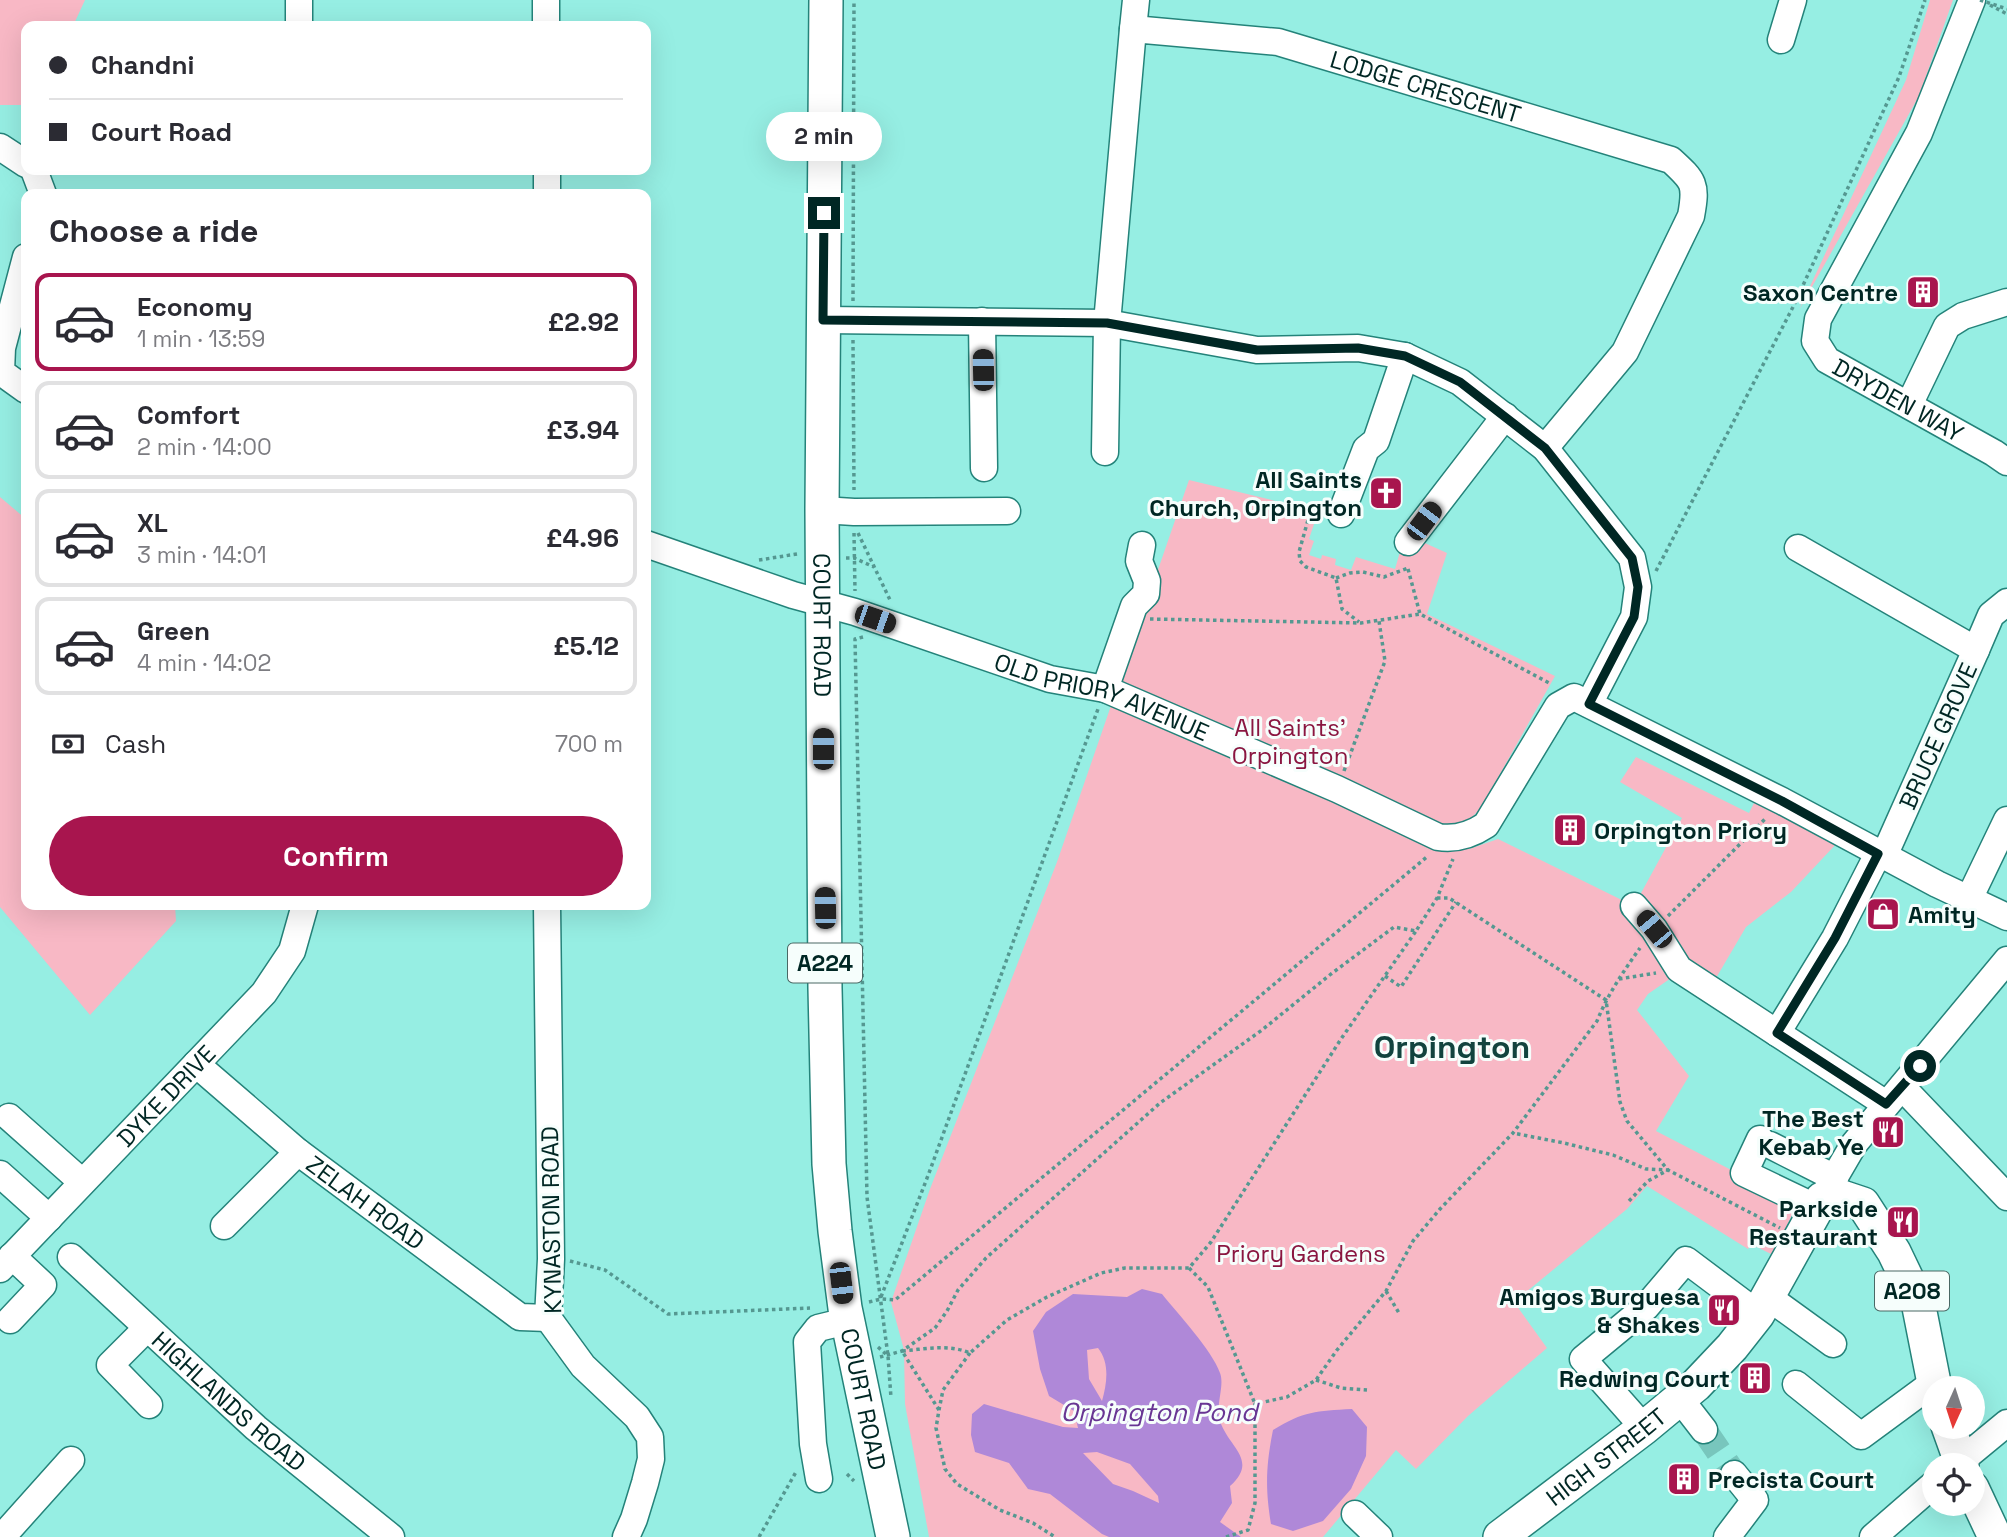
<!DOCTYPE html>
<meta charset="utf-8">
<style>
:root{--surface:#fff;--page:#f2f2f3;--text:#2b2b33;--muted:#7c7c81;--line:#e1e1e2;--accent:#a8154e}
body{margin:0;font-family:"Space Grotesk",sans-serif;background:var(--page);color:var(--text);height:100vh;display:flex;flex-direction:column;font-size:26px;white-space:nowrap}
*{box-sizing:border-box;margin:0}
p{font-size:23px;color:var(--muted)}
.icon{flex:none;width:38px;height:38px;fill:none;stroke:currentColor;stroke-width:2;stroke-linecap:round;stroke-linejoin:round}
.map{position:relative;flex:1;overflow:hidden}
.panel{position:absolute;left:21px;top:189px;width:630px;height:721px;display:flex;flex-direction:column;background:var(--surface);border-radius:14px;box-shadow:0 7px 28px #0002}
.panel>*{flex:none}
.hud{position:absolute;left:21px;top:21px;width:630px;height:154px;border-radius:14px;box-shadow:0 7px 28px #0002;display:grid;align-content:center;height:154px;padding:0 28px;background:var(--surface)}
.needle{width:46px;rotate:183deg}
.controls{position:absolute;left:1922px;top:1376px;display:grid;gap:14px}
.controls a{display:grid;place-items:center;width:63px;height:63px;border-radius:50%;background:var(--surface);box-shadow:0 7px 28px #0002;font-size:35px}
.end{position:absolute;width:32px;height:32px;margin:-16px;border:9px solid #002724;background:#fff;box-shadow:0 0 0 4px #fff}
.from{border-radius:50%}
.bubble{position:absolute;height:49px;border-radius:24px;background:var(--surface);box-shadow:0 7px 28px #0002;font-size:23px;font-weight:700;line-height:49px;text-align:center}
.car{position:absolute;width:21px;height:42px;margin:-21px -10px;border-radius:9px;box-shadow:0 0 5px 2px #0007;background:linear-gradient(#222 24%,#8ab4d8 0 40%,#222 0 76%,#8ab4d8 0 86%,#222 0)}
.hud b{display:flex;align-items:center;gap:24px;height:66px;font-size:26px}
.hud b+b{border-top:2px solid var(--line)}
.hud i{width:18px;height:18px;background:var(--text)}
ul{padding:0;list-style:none}
li{display:flex;align-items:center;gap:21px;height:98px;margin:0 14px 10px;padding:0 14px;border:4px solid var(--line);border-radius:14px}
li div{flex:1}
li b{display:block;font-size:26px}
li em{font-style:normal;font-weight:700}
li.selected{border-color:var(--accent)}
li>.icon{width:63px;height:63px;stroke-width:1.5}
h2{padding:0 28px;font-size:32px;line-height:84px}
.pay{display:flex;align-items:center;gap:18px;height:77px;padding:0 28px;font-size:26px}
.pay p{margin-inline-start:auto}
.action{display:flex;gap:14px;margin-top:auto;padding:14px 28px}
.action a{flex:1;height:80px;border-radius:42px;background:var(--accent);color:#fff;font-size:28px;font-weight:700;line-height:80px;text-align:center}
.map>svg:first-child{display:block}
.green{fill:#f8b8c5}
.water{fill:#af88d8;fill-rule:evenodd}
.lines{fill:none;stroke-linecap:round;stroke-linejoin:round}
.minor-tunnel{stroke:#78c6bd;stroke-width:26;stroke-dasharray:26 13;stroke-linecap:butt}
.minor-casing{stroke:#24837a;stroke-width:29}
.major-casing{stroke:#24837a;stroke-width:36}
.path{stroke:#559891;stroke-width:3.5;stroke-dasharray:3.5 3.5;stroke-linecap:butt}
.minor{stroke:#fff;stroke-width:26}
.major{stroke:#fff;stroke-width:33}
.path-bridge{stroke:#559891;stroke-width:3.5;stroke-dasharray:3.5 3.5;stroke-linecap:butt}
.route{stroke:#002724;stroke-width:9}
.labels{text-anchor:middle;dominant-baseline:central;stroke-width:6;stroke-linejoin:round;paint-order:stroke}
.shield{fill:#f6fefc;stroke:#4a6865;stroke-width:2}
.shield-label{font-size:23px;font-weight:bold;fill:#002724}
.street-label{font-size:24px;fill:#002724;stroke:#f6fefc}
.poi-label{font-size:24px;font-weight:bold;fill:#002724;stroke:#f6fefc;text-anchor:end}
.park-label{font-size:24px;fill:#8a1640;stroke:#f6fefc}
.water-label{font-size:26px;font-style:italic;fill:#683593;stroke:#f6fefc}
.district-label{font-size:32px;font-weight:bold;fill:#12433e;stroke:#f6fefc}
</style>
<div class="map">
<svg width="2007" height="1537" viewBox="0 0 2007 1537">
<rect width="100%" height="100%" fill="#96eee3"/>
<g class="green">
<polygon points="0,0 85,0 73,26 26,26 26,105 0,105"/>
<polygon points="1930,0 1953,0 1919,96 1799,310 1906,80"/>
<polygon points="1189,480 1321,512 1316,518 1309,539 1314,541 1309,555 1321,559 1322,555 1336,559 1335,565 1351,570 1356,557 1395,569 1402,545 1416,539 1447,553 1427,614 1555,676 1481,808 1442,848 1469,849 1498,839 1634,906 1682,818 1620,782 1636,757 1749,813 1757,797 1838,842 1791,892 1746,927 1716,978 1674,976 1648,994 1637,1010 1689,1076 1656,1131 1797,1204 1773,1255 1751,1244 1748,1249 1647,1186 1627,1209 1514,1302 1547,1348 1468,1416 1416,1469 1396,1450 1323,1537 929,1537 905,1404 904,1350 891,1302 930,1189 1057,862"/>
<polygon points="0,497 26,519 26,905 175,905 176,921 90,1015 0,907"/>
</g>
<g class="water">
<path d="M1142 1289 1162 1294C1178 1314 1212 1350 1220 1373 1225 1386 1215 1405 1220 1421 1229 1448 1259 1460 1230 1486L1232 1503 1220 1522 1241 1537H1109L1102 1534 1050 1494 1028 1489 1009 1463 975 1452 971 1435 972 1414 984 1404 1063 1427 1078 1428 1074 1411 1049 1396 1040 1369 1033 1331 1046 1312 1073 1294 1127 1297ZM1098 1348C1110 1363 1107 1383 1102 1401L1089 1379 1087 1350ZM1097 1452 1130 1464 1158 1496 1159 1503 1133 1491 1113 1484 1083 1453Z"/>
<path d="M1352 1409 1367 1427 1366 1456 1351 1489 1323 1521 1293 1531 1271 1524C1265 1488 1266 1465 1273 1430 1304 1411 1316 1411 1352 1409Z"/>
</g>
<g class="lines">
<polyline class="minor-tunnel" points="1704,1430 1734,1474"/>
<g class="minor-casing">
<g id="minor">
<polyline points="546,0 546,26"/>
<path id="s1" d="M1972 0 1919 133 1818 319 1815 341 1827 360 1994 453 2007 462"/>
<polyline points="299,26 299,0"/>
<polyline points="1133,29 1136,0"/>
<polyline points="1781,40 1793,0"/>
<polyline points="0,147 26,164"/>
<polyline points="34,170 43,194"/>
<polyline points="547,170 547,194"/>
<polyline points="26,257 2,348 1,372 26,390"/>
<polyline points="823,320 1107,323 1257,350 1358,348 1405,356 1460,382 1545,448 1632,558 1638,587 1634,617 1589,704"/>
<polyline points="982,321 984,468"/>
<polyline points="1909,405 1947,326 1963,316 2007,302"/>
<path id="s2" d="M1105 452 1107 323 1133 29 1278 42 1671 160C1694 181 1697 184 1691 216L1625 352 1545 448"/>
<polyline points="822,510 854,512 1007,511"/>
<polyline points="1341,514 1366,449 1376,441 1405,356"/>
<polyline points="1408,542 1505,416"/>
<path id="s3" d="M646 544 793 595 855 612 1050 679 1105 689 1337 789 1438 837C1456 840 1471 835 1486 825L1558 706 1574 697 1782 801 1937 884 2007 917"/>
<polyline points="1798,548 1976,650 1884,856"/>
<polyline points="1976,650 1991,615 2007,602"/>
<polyline points="1105,689 1134,606 1146,594 1147,581 1139,561 1142,545"/>
<polyline points="1878,854 1835,938 1777,1033 1886,1104"/>
<polyline points="1969,899 2007,820"/>
<polyline points="547,905 551,1259 548,1318 583,1366 637,1417 650,1437 651,1459 645,1483 634,1519 626,1537"/>
<polyline points="1634,906 1654,929 1679,969 1777,1033"/>
<path id="s4" d="M196 1064 298 1152 520 1317 548 1318"/>
<polyline points="1902,1087 2007,1197"/>
<polyline points="9,1117 82,1182"/>
<polyline points="1760,1139 1744,1173 1817,1208"/>
<polyline points="1770,1145 1835,1178"/>
<polyline points="0,1174 49,1218"/>
<polyline points="1822,1199 1854,1144 2007,960"/>
<polyline points="224,1226 298,1152"/>
<path id="s5" d="M71 1257 256 1428 391 1537"/>
<path id="s6" d="M0 1269 264 993 292 951 305 905"/>
<polyline points="1768,1297 1833,1344"/>
<polyline points="10,1320 43,1285 12,1256"/>
<polyline points="147,1328 110,1365 149,1405"/>
<polyline points="1796,1384 1861,1436 1933,1383"/>
<polyline points="1680,1399 1704,1430"/>
<polyline points="1644,1428 1583,1359 1646,1307 1686,1260 1758,1314"/>
<polyline points="1956,1465 2007,1423"/>
<polyline points="819,1479 813,1444 807,1342 818,1328 847,1321"/>
<polyline points="1355,1514 1379,1537"/>
<polyline points="2,1537 71,1460"/>
<polyline points="1727,1537 1755,1500 1734,1474"/>
<polyline points="1873,1537 1934,1484"/>
</g>
</g>
<g class="major-casing">
<g id="major">
<path id="s7" d="M826 0 822 510 825 988 829 1164 835 1231 845 1308 893 1537"/>
<polyline points="1948,1426 1962,1465"/>
<polyline points="1972,1488 1995,1537"/>
<path id="s8" d="M1500 1537 1644 1428 1696 1385 1732 1347 1758 1314 1822 1199 1842 1197 1863 1204 1894 1252 1918 1302 1935 1388"/>
</g>
</g>
<g class="path">
<polyline points="1990,5 2007,14"/>
<polyline points="853,301 854,0"/>
<polyline points="853,340 854,490"/>
<polyline points="1320,515 1315,515 1308,520 1299,552 1300,561 1306,567 1336,578 1342,609 1359,622"/>
<polyline points="854,533 855,591"/>
<polyline points="858,533 891,602"/>
<polyline points="846,558 854,558 874,567"/>
<polyline points="759,560 797,554"/>
<polyline points="1408,569 1420,614"/>
<polyline points="1656,571 1793,307 1899,77 1925,0"/>
<polyline points="1336,578 1350,573 1363,572 1384,577 1408,568"/>
<polyline points="1150,619 1361,623 1420,614 1551,684"/>
<polyline points="863,637 855,639 867,1197 888,1356"/>
<polyline points="1344,771 1385,661 1379,621"/>
<polyline points="1437,898 1449,898 1606,1000 1620,1102 1627,1121 1668,1170 1646,1169 1613,1155 1564,1143 1513,1133"/>
<polyline points="1668,916 1766,818"/>
<polyline points="1385,976 1401,987 1456,902"/>
<polyline points="1619,979 1656,973"/>
<polyline points="1629,1201 1648,1181 1668,1170 1780,1228"/>
<polyline points="570,1261 605,1270 668,1314 810,1308"/>
<polyline points="1189,1268 1208,1287 1255,1404"/>
<polyline points="1386,1291 1399,1313"/>
<polyline points="881,1297 929,1173 1098,709"/>
<polyline points="869,1302 881,1299 895,1300 1428,856"/>
<polyline points="878,1347 888,1356 891,1398"/>
<polyline points="970,1353 943,1390 939,1410 936,1428 945,1469 957,1484 1000,1510 1033,1523 1055,1537"/>
<polyline points="880,1357 902,1351 935,1328 947,1311 958,1290 986,1258 1160,1103 1262,1030 1331,974 1394,927 1416,931 1437,898 1453,859"/>
<polyline points="1316,1380 1341,1388 1367,1390"/>
<path d="M939 1410 902 1351C925 1349 949 1344 970 1353L1007 1320 1047 1297 1101 1273 1125 1268H1189L1211 1242 1341 1039 1416 931"/>
<polyline points="847,1474 854,1481"/>
<polyline points="759,1537 796,1472"/>
<path d="M1226 1537 1248 1530 1255 1503V1404L1287 1397 1316 1380 1337 1350 1386 1291 1413 1241 1440 1209 1513 1133 1597 1021C1608 994 1623 972 1640 948"/>
</g>
<use href="#minor" class="minor"/>
<use href="#major" class="major"/>
<polyline class="path-bridge" points="1980,0 2007,9"/>
</g>
<g class="lines">
<polyline class="route" points="824,213 823,320 1107,323 1257,350 1358,348 1405,356 1460,382 1545,448 1632,558 1638,587 1634,617 1589,704 1782,801 1878,854 1835,938 1777,1033 1886,1104 1920,1066"/>
</g>
<defs>
<g id="building-square" transform="scale(1.75)"><rect x="-9" y="-9" width="18" height="18" rx="4" fill="#a8154e" stroke="#f6fefc"/><path d="M-4-6H4V6H1V3H-1V6H-4ZM-2.5-4.3h1.7v1.8h-1.7ZM.8-4.3h1.7v1.8H.8ZM-2.5-1h1.7V.8h-1.7ZM.8-1h1.7V.8H.8Z" fill="#fff"/></g>
<g id="church-square" transform="scale(1.75)"><rect x="-9" y="-9" width="18" height="18" rx="4" fill="#a8154e" stroke="#f6fefc"/><path d="M-1.2-6h2.4v3.5h3.3v2.4h-3.3V6h-2.4V-.1h-3.3v-2.4h3.3Z" fill="#fff"/></g>
<g id="shop-square" transform="scale(1.75)"><rect x="-9" y="-9" width="18" height="18" rx="4" fill="#a8154e" stroke="#f6fefc"/><path d="M-5-2.5h2.3a2.7 3.5 0 0 1 5.4 0H5L5.5 6h-11ZM-1.5-2.5h3a1.5 2.3 0 0 0-3 0Z" fill="#fff"/></g>
<g id="restaurant-square" transform="scale(1.75)"><rect x="-9" y="-9" width="18" height="18" rx="4" fill="#a8154e" stroke="#f6fefc"/><path d="M-5-6h1v4h1v-4h1v4h1v-4h1v5L-1.5 .5V6h-2V.5L-5-1ZM5-6V6H3V1.5H1.5Q1.5-4 5-6Z" fill="#fff"/></g>
</defs>
<g fill-rule="evenodd">
<use href="#building-square" x="1923" y="292"/>
<use href="#church-square" x="1386" y="493"/>
<use href="#building-square" x="1570" y="830"/>
<use href="#shop-square" x="1883" y="914"/>
<use href="#restaurant-square" x="1888" y="1132"/>
<use href="#restaurant-square" x="1903" y="1222"/>
<use href="#restaurant-square" x="1724" y="1310"/>
<use href="#building-square" x="1755" y="1378"/>
<use href="#building-square" x="1684" y="1479"/>
</g>
<g class="labels">
<g class="shield">
<rect x="788" y="943.5" width="74" height="39" rx="5"/>
<rect x="1875" y="1271.5" width="74" height="39" rx="5"/>
</g>
<g class="shield-label">
<text x="825" y="963">A224</text>
<text x="1912" y="1291">A208</text>
</g>
<g class="street-label">
<text stroke="none"><textPath href="#s2" startOffset="724">LODGE CRESCENT</textPath></text>
<text stroke="none"><textPath href="#s1" startOffset="481">DRYDEN WAY</textPath></text>
<text stroke="none"><textPath href="#s7" startOffset="625">COURT ROAD</textPath></text>
<text stroke="none"><textPath href="#s3" startOffset="481">OLD PRIORY AVENUE</textPath></text>
<text transform="translate(1938 736) rotate(-66)">BRUCE GROVE</text>
<text stroke="none"><textPath href="#s6" startOffset="240">DYKE DRIVE</textPath></text>
<text stroke="none"><textPath href="#s4" startOffset="219">ZELAH ROAD</textPath></text>
<text transform="translate(551 1220) rotate(-91)">KYNASTON ROAD</text>
<text stroke="none"><textPath href="#s7" startOffset="1402">COURT ROAD</textPath></text>
<text stroke="none"><textPath href="#s5" startOffset="214">HIGHLANDS ROAD</textPath></text>
<text stroke="none"><textPath href="#s8" startOffset="133">HIGH STREET</textPath></text>
</g>
<g class="poi-label">
<text x="1898" y="292">Saxon Centre</text>
<text x="1362" y="479">All Saints<tspan x="1362" dy="28">Church, Orpington</tspan></text>
<text x="1594" y="830" text-anchor="start">Orpington Priory</text>
<text x="1908" y="914" text-anchor="start">Amity</text>
<text x="1864" y="1118">The Best<tspan x="1864" dy="28">Kebab Ye</tspan></text>
<text x="1878" y="1208">Parkside<tspan x="1878" dy="28">Restaurant</tspan></text>
<text x="1700" y="1296">Amigos Burguesa<tspan x="1700" dy="28">&amp; Shakes</tspan></text>
<text x="1730" y="1378">Redwing Court</text>
<text x="1708" y="1479" text-anchor="start">Precista Court</text>
</g>
<g class="park-label">
<text x="1290" y="727">All Saints'<tspan x="1290" dy="28">Orpington</tspan></text>
<text x="1301" y="1253">Priory Gardens</text>
</g>
<g class="water-label">
<text x="1159" y="1412">Orpington Pond</text>
</g>
<g class="district-label">
<text x="1452" y="1047">Orpington</text>
</g>
</g>
</svg>
<div class="controls">
<a><svg class="needle" viewBox="-14 -14 28 28"><path d="M0-13l5 13h-10z" fill="#e53935"/><path d="M0 13l5-13h-10z" fill="#7c7c81"/></svg></a>
<a><svg class="icon" aria-label="locate" viewBox="0 0 24 24"><circle cx="12" cy="12" r="6"/><path d="M12 2v4M12 18v4M2 12h4M18 12h4"/></svg></a>
</div>
<i class="end from" style="left:1920px;top:1066px"></i>
<i class="end" style="left:824px;top:213px"></i>
<div class="bubble" style="left:766px;top:112px;width:116px">2 min</div>
<i class="car" style="left:983px;top:370px;rotate:359deg"></i>
<i class="car" style="left:1424px;top:521px;rotate:37deg"></i>
<i class="car" style="left:875px;top:619px;rotate:109deg"></i>
<i class="car" style="left:823px;top:749px;rotate:0deg"></i>
<i class="car" style="left:825px;top:908px;rotate:359deg"></i>
<i class="car" style="left:1654px;top:929px;rotate:320deg"></i>
<i class="car" style="left:841px;top:1283px;rotate:173deg"></i>
<div class="hud">
<b><i class="from"></i>Chandni</b>
<b><i></i>Court Road</b>
</div>
<section class="panel">
<h2>Choose a ride</h2>
<ul>
<li class="selected"><svg class="icon" aria-label="car" viewBox="0 0 24 24"><path d="M5 17H2v-5l4-1 3-4h7l3 4 3 1v5h-3M9 17h6M6 11h13"/><circle cx="7" cy="17" r="2"/><circle cx="17" cy="17" r="2"/></svg><div><b>Economy</b><p>1 min · 13:59</p></div><em>£2.92</em></li>
<li><svg class="icon" aria-label="car" viewBox="0 0 24 24"><path d="M5 17H2v-5l4-1 3-4h7l3 4 3 1v5h-3M9 17h6M6 11h13"/><circle cx="7" cy="17" r="2"/><circle cx="17" cy="17" r="2"/></svg><div><b>Comfort</b><p>2 min · 14:00</p></div><em>£3.94</em></li>
<li><svg class="icon" aria-label="car" viewBox="0 0 24 24"><path d="M5 17H2v-5l4-1 3-4h7l3 4 3 1v5h-3M9 17h6M6 11h13"/><circle cx="7" cy="17" r="2"/><circle cx="17" cy="17" r="2"/></svg><div><b>XL</b><p>3 min · 14:01</p></div><em>£4.96</em></li>
<li><svg class="icon" aria-label="car" viewBox="0 0 24 24"><path d="M5 17H2v-5l4-1 3-4h7l3 4 3 1v5h-3M9 17h6M6 11h13"/><circle cx="7" cy="17" r="2"/><circle cx="17" cy="17" r="2"/></svg><div><b>Green</b><p>4 min · 14:02</p></div><em>£5.12</em></li>
</ul>
<div class="pay"><svg class="icon" aria-label="cash" viewBox="0 0 24 24"><path d="M3 7h18v10H3z"/><circle cx="12" cy="12" r="2"/></svg>Cash<p>700 m</p></div>
<div class="action"><a>Confirm</a></div>
</section>
</div>
